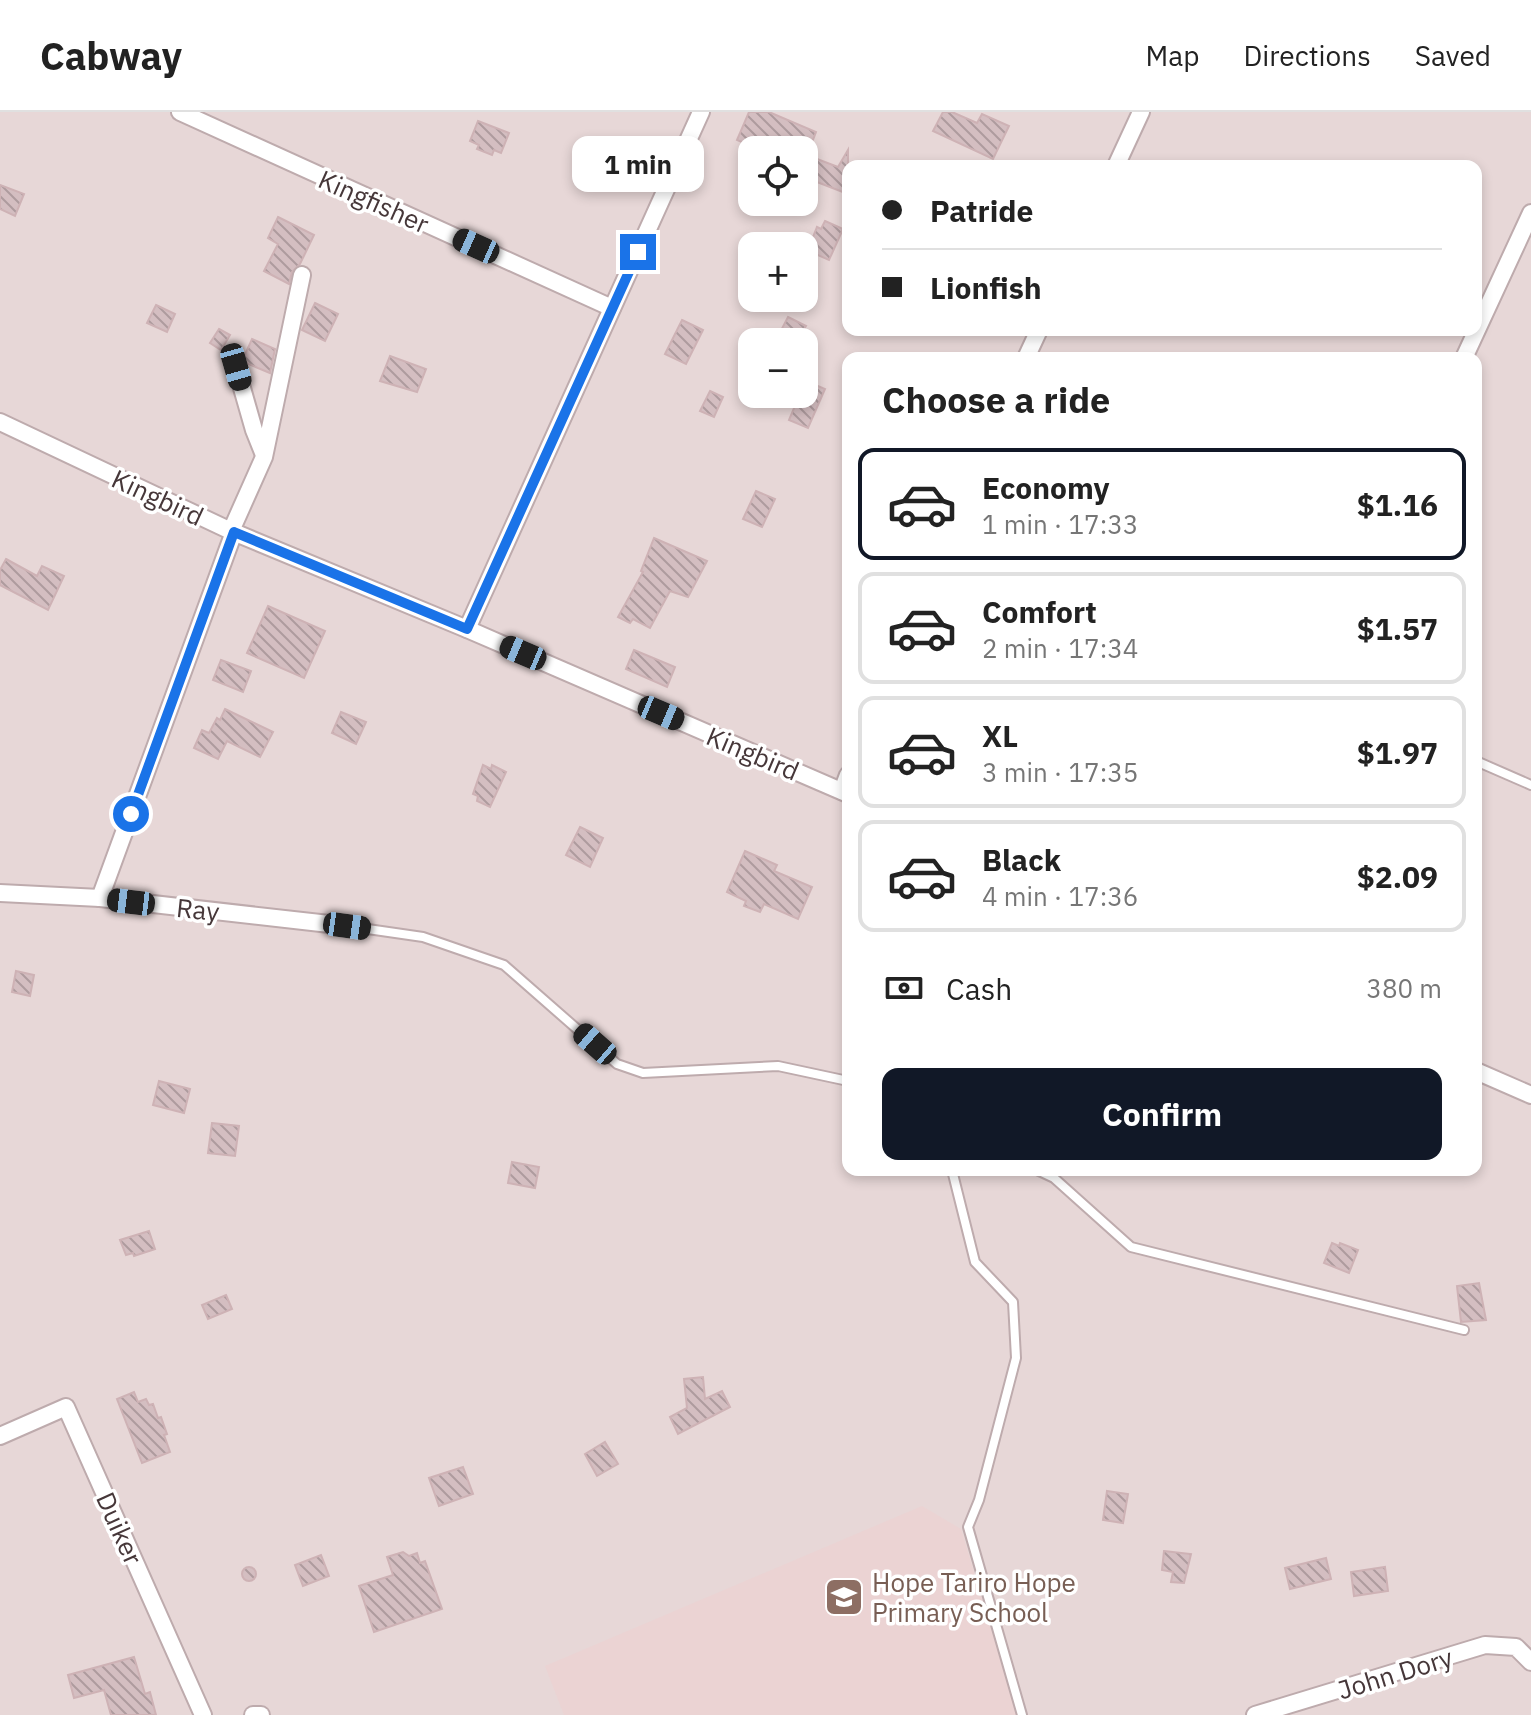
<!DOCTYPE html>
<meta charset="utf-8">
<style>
:root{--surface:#fff;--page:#f6f6f6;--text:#222;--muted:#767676;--line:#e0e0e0;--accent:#111827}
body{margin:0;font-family:"IBM Plex Sans",sans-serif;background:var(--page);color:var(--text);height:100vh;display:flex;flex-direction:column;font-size:30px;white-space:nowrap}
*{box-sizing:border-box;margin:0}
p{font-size:26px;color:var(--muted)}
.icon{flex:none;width:44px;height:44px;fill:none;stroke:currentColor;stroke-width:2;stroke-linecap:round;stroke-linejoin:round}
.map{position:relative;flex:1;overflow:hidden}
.panel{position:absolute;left:842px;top:240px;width:640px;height:824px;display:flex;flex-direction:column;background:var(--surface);border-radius:16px;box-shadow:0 4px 12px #0003}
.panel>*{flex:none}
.top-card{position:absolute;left:842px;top:48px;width:640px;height:176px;border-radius:16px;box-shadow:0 4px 12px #0003;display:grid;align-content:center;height:176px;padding:0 40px;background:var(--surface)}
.tools{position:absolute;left:738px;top:24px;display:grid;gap:16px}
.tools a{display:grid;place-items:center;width:80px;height:80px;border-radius:16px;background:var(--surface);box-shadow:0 4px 12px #0003;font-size:40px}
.end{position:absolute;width:36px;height:36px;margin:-18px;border:10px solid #1a73e8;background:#fff;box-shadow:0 0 0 4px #fff}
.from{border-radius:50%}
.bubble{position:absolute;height:56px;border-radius:16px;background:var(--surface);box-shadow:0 4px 12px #0003;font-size:26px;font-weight:700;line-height:56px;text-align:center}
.car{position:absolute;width:24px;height:48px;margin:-24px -12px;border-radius:10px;box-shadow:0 0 6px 2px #0007;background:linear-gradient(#222 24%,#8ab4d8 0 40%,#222 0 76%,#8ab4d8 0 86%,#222 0)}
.top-card b{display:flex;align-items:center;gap:28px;height:76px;font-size:30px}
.top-card b+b{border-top:2px solid var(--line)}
.top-card i{width:20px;height:20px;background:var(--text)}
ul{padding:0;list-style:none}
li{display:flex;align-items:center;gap:24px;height:112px;margin:0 16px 12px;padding:0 24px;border:4px solid var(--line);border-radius:16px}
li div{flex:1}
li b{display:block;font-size:30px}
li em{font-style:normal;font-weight:700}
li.current{border-color:var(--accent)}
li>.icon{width:72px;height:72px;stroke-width:1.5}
h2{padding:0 40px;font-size:36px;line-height:96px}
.pay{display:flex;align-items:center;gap:20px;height:88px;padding:0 40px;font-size:30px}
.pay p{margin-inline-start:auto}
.primary-button{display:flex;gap:16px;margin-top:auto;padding:16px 40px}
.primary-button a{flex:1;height:92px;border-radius:16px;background:var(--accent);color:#fff;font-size:32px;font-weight:700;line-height:92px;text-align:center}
header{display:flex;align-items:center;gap:48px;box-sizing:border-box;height:112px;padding:0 40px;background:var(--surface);border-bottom:2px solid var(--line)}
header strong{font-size:38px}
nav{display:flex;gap:44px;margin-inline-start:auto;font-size:28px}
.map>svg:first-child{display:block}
.residential{fill:#e7d7d7;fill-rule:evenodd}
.education{fill:#ebd3d3}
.building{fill:url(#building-back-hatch);stroke:#ceb2b5;stroke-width:2}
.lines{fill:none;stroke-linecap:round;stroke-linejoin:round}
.lane-casing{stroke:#beabad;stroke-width:12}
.street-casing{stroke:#beabad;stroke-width:20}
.lane{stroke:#fff;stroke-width:8}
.street{stroke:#fff;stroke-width:16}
.route{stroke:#1a73e8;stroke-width:10}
.labels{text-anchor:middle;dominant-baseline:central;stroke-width:7;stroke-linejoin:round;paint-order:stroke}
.street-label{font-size:26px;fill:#463739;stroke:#fff}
.education-label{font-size:26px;fill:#785e54;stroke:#fff;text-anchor:start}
</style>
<header>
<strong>Cabway</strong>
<nav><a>Map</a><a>Directions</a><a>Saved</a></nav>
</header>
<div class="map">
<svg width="1531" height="1603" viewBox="0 0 1531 1603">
<defs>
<pattern id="building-back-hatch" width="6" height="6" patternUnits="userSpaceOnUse" patternTransform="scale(2)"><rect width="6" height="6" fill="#d4bec1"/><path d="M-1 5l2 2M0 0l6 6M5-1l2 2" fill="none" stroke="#ae9b9e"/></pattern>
</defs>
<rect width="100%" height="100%" fill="#f3e8e9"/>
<path class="residential" d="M0 0H1531V1603H0ZM752 38H804V90H752ZM848 54H1476V218H848ZM752 134H804V186H752ZM752 230H804V282H752ZM848 246H1476V1058H848Z"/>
<polygon class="education" points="922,1394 961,1417 1017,1603 564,1603 545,1554"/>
<g class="building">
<polygon points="749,0 769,0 816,20 809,38 761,38 737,28"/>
<polygon points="943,0 952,0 977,11 982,2 1009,14 993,47 933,19"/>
<polygon points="478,9 509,21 501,41 494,38 492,43 477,37 479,33 470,29"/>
<polygon points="848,38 848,82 804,65 804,42 838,55"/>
<polygon points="0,73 24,82 15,104 0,97"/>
<polygon points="278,105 314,123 300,152 292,160 289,172 264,159 278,132 268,126"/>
<polygon points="825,109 843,117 829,148 811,140 814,132 811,130 817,115 821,117"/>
<polygon points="315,191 338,202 325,229 302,218"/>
<polygon points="156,193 175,202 167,220 147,211"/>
<polygon points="788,205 806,214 797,230 775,230"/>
<polygon points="682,208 703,218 686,252 665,242"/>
<polygon points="219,217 230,223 221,238 210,231"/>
<polygon points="252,227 275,237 270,261 246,251 243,247"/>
<polygon points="390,244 426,257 417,280 380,269"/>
<polygon points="806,269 825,277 808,316 789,308 800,282 804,282"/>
<polygon points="710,279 723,285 714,305 700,299"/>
<polygon points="756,379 775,387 762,415 743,407"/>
<polygon points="654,426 707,449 688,485 670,479 650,516 633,507 630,511 618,505 643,460 641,459"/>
<polygon points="6,447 37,464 42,454 64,464 48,498 0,473 0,458"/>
<polygon points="268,494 325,519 304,566 247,541"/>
<polygon points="634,538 675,555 667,575 626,557"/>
<polygon points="221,548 251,559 243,580 213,568"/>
<polygon points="225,597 273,620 260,645 227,629 218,647 194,636 202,618 209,621 217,606 220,608"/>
<polygon points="341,600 366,610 356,632 332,621"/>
<polygon points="483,653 491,657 492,653 506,660 490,695 477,689 478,684 473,682"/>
<polygon points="580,715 603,726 590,755 566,743"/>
<polygon points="745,739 777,753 774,759 812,775 798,807 764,792 760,800 744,794 746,789 727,780"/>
<polygon points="16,859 34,863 30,884 12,880"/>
<polygon points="159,969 190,977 184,1001 153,993"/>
<polygon points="212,1011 239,1014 235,1044 208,1041"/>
<polygon points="512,1050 539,1055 535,1076 508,1071"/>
<polygon points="149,1119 155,1137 134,1144 133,1141 126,1143 120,1128"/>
<polygon points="1332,1131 1339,1134 1340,1131 1358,1138 1349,1161 1324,1151"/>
<polygon points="1479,1171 1486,1208 1461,1210 1457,1174"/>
<polygon points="226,1183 232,1197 208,1207 202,1193"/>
<polygon points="703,1265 705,1287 722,1279 730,1295 678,1322 670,1305 687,1296 684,1267"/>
<polygon points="134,1280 138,1290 146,1287 149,1293 153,1292 158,1306 161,1305 167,1322 164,1323 170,1340 142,1351 117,1287"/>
<polygon points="605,1330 618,1352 597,1364 585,1342"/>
<polygon points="463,1355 473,1382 439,1394 429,1366"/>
<polygon points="1107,1379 1128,1382 1123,1411 1103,1408"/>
<polygon points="1164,1439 1191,1442 1184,1471 1171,1470 1173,1460 1162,1458"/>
<polygon points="403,1440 409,1444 417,1441 420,1451 425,1449 442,1497 374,1520 359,1474 393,1463 387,1445"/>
<polygon points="321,1443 329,1464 303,1474 295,1453"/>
<polygon points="1326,1446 1331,1467 1290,1477 1285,1456"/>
<circle cx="249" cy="1462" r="7"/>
<polygon points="1385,1455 1388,1479 1354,1484 1351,1460"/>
<polygon points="134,1545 145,1582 150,1580 156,1603 111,1603 104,1578 74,1586 68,1563"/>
</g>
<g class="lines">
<g class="lane-casing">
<g id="lane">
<polyline points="1476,649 1531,673"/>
<polyline points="347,814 423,825 504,853 617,952 643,961 778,954 848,969"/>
<polyline points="952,1058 975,1150 1013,1190 1016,1246 979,1388 968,1415 1022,1603"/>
<polyline points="1037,1058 1054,1066 1131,1135 1464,1218"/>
</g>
</g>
<g class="street-casing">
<g id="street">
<polyline points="180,0 612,196"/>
<polyline points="1116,54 1141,0"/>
<polyline points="1026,246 1039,218"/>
<polyline points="1464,246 1531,101"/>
<polyline points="236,255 254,318 264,343"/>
<polyline points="0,310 231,419 467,517 848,682"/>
<polyline points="231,419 264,345 302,163"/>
<polyline points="467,517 701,0"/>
<polyline points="842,679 848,663"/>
<polyline points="0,781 100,786 347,814"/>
<polyline points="100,786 234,420"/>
<polyline points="1476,959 1531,983"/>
<polyline points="0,1324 66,1295 203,1603"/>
<polyline points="253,1603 261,1603"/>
<polyline points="1255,1603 1485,1533 1516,1535 1531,1550"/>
</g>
</g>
<use href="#lane" class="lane"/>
<use href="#street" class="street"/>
</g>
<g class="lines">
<polyline class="route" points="131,702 234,420 467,517 638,140"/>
</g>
<defs>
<g id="school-square" transform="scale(2)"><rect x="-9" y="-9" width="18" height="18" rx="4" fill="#8d6e63" stroke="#fff"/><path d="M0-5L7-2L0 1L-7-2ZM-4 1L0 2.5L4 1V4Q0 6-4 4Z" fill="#fff"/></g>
</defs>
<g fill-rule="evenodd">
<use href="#school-square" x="844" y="1485"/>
</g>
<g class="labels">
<g class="street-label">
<text transform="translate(374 89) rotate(24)">Kingfisher</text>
<text transform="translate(158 385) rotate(25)">Kingbird</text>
<text transform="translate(753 641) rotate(23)">Kingbird</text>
<text transform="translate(198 797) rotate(6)">Ray</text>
<text transform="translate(120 1416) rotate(66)">Duiker</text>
<text transform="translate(1395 1561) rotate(-17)">John Dory</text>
</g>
<g class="education-label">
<text x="872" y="1470">Hope Tariro Hope<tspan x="872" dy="30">Primary School</tspan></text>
</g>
</g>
</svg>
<div class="tools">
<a><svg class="icon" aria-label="locate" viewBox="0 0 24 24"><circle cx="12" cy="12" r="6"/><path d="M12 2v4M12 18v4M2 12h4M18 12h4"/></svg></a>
<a>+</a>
<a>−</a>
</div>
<i class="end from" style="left:131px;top:702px"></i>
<i class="end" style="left:638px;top:140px"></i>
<div class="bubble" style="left:572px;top:24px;width:132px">1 min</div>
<i class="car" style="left:476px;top:134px;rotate:294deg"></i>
<i class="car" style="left:236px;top:255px;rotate:164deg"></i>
<i class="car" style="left:523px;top:541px;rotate:293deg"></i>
<i class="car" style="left:661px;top:601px;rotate:113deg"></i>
<i class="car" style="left:131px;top:790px;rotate:277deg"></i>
<i class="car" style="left:347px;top:814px;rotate:98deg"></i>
<i class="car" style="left:595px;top:932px;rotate:311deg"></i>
<div class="top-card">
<b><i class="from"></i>Patride</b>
<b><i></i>Lionfish</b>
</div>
<section class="panel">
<h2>Choose a ride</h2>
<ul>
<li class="current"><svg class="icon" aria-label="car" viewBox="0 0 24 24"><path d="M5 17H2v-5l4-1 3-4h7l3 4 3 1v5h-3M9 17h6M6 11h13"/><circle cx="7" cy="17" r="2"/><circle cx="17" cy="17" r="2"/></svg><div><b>Economy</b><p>1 min · 17:33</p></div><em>$1.16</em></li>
<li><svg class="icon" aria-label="car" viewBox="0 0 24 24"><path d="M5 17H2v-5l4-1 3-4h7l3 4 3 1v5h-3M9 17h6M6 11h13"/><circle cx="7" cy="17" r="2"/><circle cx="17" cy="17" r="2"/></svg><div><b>Comfort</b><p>2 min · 17:34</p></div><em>$1.57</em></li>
<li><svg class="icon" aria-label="car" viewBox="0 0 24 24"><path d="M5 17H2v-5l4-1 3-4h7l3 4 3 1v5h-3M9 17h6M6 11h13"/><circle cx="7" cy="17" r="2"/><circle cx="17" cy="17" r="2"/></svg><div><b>XL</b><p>3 min · 17:35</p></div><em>$1.97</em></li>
<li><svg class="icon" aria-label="car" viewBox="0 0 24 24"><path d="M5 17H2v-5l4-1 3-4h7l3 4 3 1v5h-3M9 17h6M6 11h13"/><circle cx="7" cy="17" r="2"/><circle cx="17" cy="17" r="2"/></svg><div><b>Black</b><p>4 min · 17:36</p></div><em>$2.09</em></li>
</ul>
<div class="pay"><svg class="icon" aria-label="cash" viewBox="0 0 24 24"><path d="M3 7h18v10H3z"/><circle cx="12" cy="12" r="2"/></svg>Cash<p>380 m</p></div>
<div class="primary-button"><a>Confirm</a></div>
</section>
</div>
